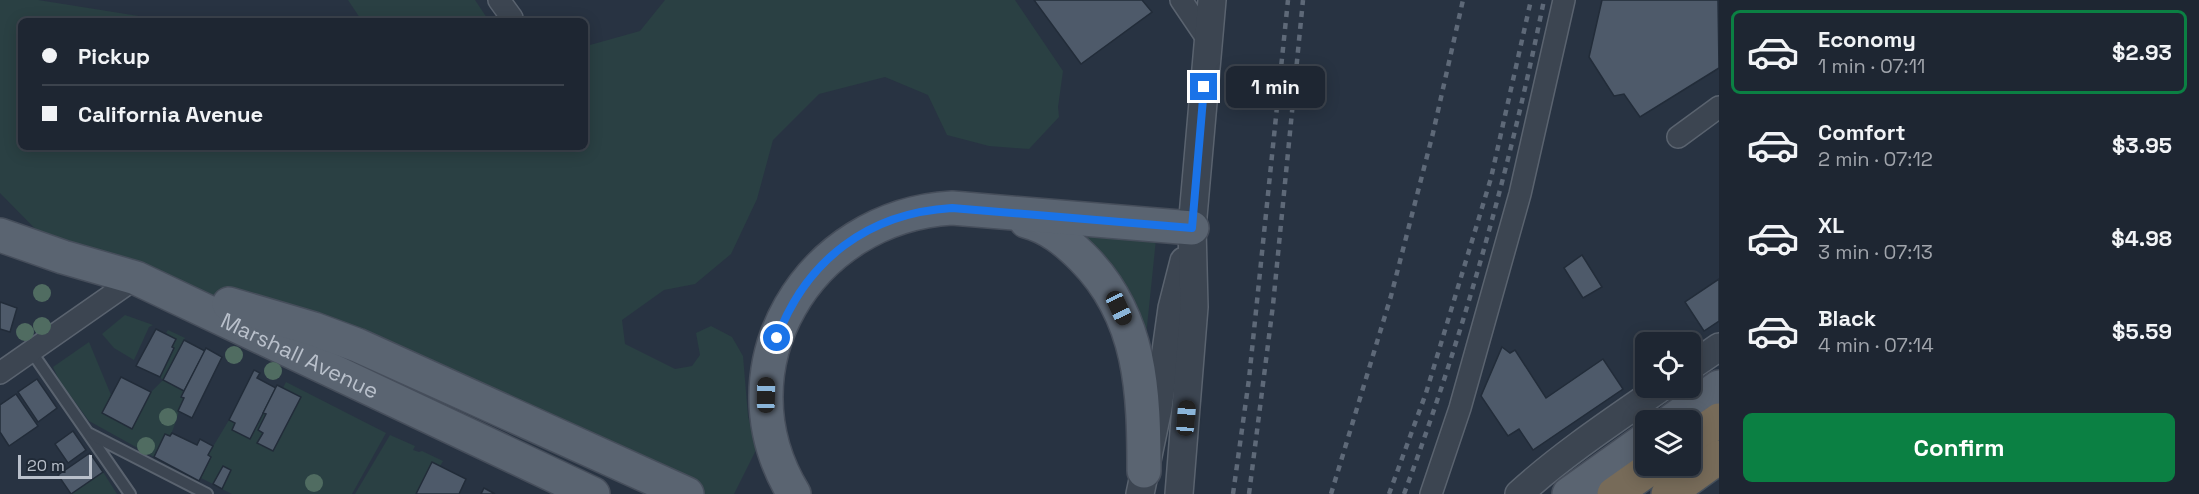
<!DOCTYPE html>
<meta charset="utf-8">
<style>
:root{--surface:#1e2632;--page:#2b323e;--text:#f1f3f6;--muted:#a1a5ac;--line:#3c434d;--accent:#0b8043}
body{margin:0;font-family:"Space Grotesk",sans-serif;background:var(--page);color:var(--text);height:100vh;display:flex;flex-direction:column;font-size:22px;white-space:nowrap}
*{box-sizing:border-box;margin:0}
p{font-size:20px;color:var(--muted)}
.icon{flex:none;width:33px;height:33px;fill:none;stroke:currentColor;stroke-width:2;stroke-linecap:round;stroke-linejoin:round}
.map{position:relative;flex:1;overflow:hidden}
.drawer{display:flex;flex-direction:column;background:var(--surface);width:480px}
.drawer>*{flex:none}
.guide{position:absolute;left:18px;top:18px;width:570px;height:132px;border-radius:9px;box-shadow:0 3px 15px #0003,0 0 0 2px var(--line);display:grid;align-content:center;height:132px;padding:0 24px;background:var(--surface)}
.tools{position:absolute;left:1635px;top:332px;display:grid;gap:12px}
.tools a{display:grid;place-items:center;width:66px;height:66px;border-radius:9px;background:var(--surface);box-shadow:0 3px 15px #0003,0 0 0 2px var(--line);font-size:30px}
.scale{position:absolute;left:18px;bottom:15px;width:74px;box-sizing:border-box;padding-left:6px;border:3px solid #b9c0cb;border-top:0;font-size:16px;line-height:21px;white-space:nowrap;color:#b9c0cb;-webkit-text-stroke:4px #202a37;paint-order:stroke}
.end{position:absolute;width:27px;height:27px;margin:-14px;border:8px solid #1a73e8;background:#fff;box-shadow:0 0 0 3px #fff}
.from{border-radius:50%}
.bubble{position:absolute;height:42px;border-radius:9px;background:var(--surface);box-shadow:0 3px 15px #0003,0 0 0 2px var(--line);font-size:20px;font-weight:700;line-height:42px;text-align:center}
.car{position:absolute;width:18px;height:36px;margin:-18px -9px;border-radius:8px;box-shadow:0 0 4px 2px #0007;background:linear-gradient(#222 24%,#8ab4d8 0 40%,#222 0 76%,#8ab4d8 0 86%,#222 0)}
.guide b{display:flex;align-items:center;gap:21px;height:57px;font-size:22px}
.guide b+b{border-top:2px solid var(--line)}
.guide i{width:15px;height:15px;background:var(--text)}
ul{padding:10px 0 0;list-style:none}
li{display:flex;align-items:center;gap:18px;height:84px;margin:0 12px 9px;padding:0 12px;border:3px solid transparent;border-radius:9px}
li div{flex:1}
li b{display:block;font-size:22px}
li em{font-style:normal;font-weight:700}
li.current{border-color:var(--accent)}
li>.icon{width:54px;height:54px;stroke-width:1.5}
.action{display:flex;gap:12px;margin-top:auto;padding:12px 24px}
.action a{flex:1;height:69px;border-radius:9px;background:var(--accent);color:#fff;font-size:24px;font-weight:700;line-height:69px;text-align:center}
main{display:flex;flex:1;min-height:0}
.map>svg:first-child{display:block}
.green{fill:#2a4043}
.building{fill:#4e5a6a;stroke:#222c39;stroke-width:1.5}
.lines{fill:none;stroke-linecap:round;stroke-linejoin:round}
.service-casing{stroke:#5a636f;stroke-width:14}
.minor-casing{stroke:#5a636f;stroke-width:24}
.tertiary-casing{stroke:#5a636f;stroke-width:30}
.primary-casing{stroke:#464e5b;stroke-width:36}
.motorway-casing{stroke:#46505c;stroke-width:36}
.service{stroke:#3c4551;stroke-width:10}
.minor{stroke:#3c4551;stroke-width:21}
.tertiary{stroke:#3c4551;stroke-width:27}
.primary{stroke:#5a6471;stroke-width:33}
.motorway{stroke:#776b59;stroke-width:33}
.rail{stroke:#5e6978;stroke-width:4.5;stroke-dasharray:6 6;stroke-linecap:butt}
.tree{fill:#506c61}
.route{stroke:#1a73e8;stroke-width:8}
.labels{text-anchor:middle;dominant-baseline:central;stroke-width:4.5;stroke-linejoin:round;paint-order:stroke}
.street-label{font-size:22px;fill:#b9c0cb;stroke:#202a37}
</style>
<main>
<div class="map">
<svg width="1719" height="494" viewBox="0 0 1719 494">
<rect width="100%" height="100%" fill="#283342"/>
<g class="green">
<polygon points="0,0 38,0 170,21 21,21 21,147 585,147 585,44 590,45 640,31 665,0 1015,0 1063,71 1058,107 1059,117 1029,149 989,146 947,135 928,95 885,77 819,94 773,140 757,199 731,254 695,284 664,290 622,320 625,344 675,369 692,366 700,355 696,333 711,326 732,337 743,356 748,416 756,450 734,494 687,494 400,363 63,257 0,193"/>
<polygon points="348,0 475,0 489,21 362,21"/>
<polygon points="1083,236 1156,239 1146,336"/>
<polygon points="125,315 153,325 149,327 134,360 114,348 102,334"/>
<path d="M168 330 185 338 164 380 184 391 181 397 184 398C178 411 176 424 170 436L165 434 154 457 89 421 70 395 64 391 53 367 89 342 111 395 102 413 132 429 151 392 163 380 160 377 174 349 172 347 176 339 166 333Z"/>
<polygon points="286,382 386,433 352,494 232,494 222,489 231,471 223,466 213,484 201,478 211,457 208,455 229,420 235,423 232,430 250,439 263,413 266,414 258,430 263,433 258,443 300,397 283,388"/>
<polygon points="390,435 415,446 413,450 419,452 422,451 443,461 440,466 432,462 416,494 355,494"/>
<polygon points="103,472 117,494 71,494"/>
</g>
<g class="building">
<polygon points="1034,0 1142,0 1152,12 1081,64"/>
<polygon points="1602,0 1718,0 1719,68 1640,117 1624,94 1614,96 1589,57"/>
<polygon points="1582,255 1602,287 1583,298 1564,268"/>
<polygon points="1719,279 1719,321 1704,331 1685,302"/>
<polygon points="0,302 17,308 10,332 0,329"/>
<polygon points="156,329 176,339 172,347 174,348 160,377 136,366"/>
<polygon points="184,340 205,351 184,391 163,380"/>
<polygon points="1502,347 1510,353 1515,350 1546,398 1603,359 1623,389 1533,450 1519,429 1508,436 1481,396"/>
<polygon points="206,348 222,357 192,418 178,411 184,398 181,397"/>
<polygon points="254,370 260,373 257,378 276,388 250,439 232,430 235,423 229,420"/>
<polygon points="121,377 151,392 132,429 102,413"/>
<polygon points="37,379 57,408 38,422 18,392"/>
<polygon points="277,385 301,397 273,451 257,443 263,433 258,430 266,414 263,413"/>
<polygon points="16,394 38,426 9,446 0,432 0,405"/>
<polygon points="73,431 86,450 68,463 55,444"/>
<polygon points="172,433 197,445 200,439 213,446 208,455 211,457 199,481 154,457 165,434 170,436"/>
<polygon points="90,453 103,472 71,494 58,475"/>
<polygon points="432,462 466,479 459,494 416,494"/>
<polygon points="223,466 231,470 222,489 213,484"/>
<polygon points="484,488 495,494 481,494"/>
</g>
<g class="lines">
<g class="service-casing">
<g id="service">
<polyline points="31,351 130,494"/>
<polyline points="90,434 207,494"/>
</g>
</g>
<g class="minor-casing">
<g id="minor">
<polyline points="499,0 512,18"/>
<polyline points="1181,0 1208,40"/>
<polyline points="1678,137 1719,107"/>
<polyline points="0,373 136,278"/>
<polyline points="1431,494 1460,408 1520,194 1564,0"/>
</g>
</g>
<g class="tertiary-casing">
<g id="tertiary">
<polyline points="1690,367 1719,347"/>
<polyline points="1140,494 1158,408 1172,308 1184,261"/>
<polyline points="1179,494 1194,307 1192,228 1212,0"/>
<path d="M1519 494C1563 454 1613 421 1662 387"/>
</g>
</g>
<g class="primary-casing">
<g id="primary">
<path d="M1026 221C1049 227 1066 241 1083 258 1142 317 1144 393 1144 471"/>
<path id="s1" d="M0 235 63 257 136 278 593 494"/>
<polyline points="229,304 314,329 357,345 687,494"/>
<polyline points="1673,420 1719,387"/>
<path d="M794 494C717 368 808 216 952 208L1192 228"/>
<polyline points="1569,494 1646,439"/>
</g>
</g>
<g class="motorway-casing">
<g id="motorway">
<polyline points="1690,440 1719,420"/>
<polyline points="1614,494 1655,465"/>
<polyline points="1668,494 1719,457"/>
</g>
</g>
<use href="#service" class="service"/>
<use href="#minor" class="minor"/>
<use href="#tertiary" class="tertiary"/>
<use href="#primary" class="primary"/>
<use href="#motorway" class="motorway"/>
<g class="rail">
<polyline points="1233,494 1249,379 1288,0"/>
<polyline points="1249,494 1273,305 1303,0"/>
<polyline points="1331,494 1391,296 1433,133 1463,0"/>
<polyline points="1389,494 1426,393 1491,178 1531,0"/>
<path d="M1404 494C1464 333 1510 168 1544 0"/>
</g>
</g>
<g class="tree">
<circle cx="42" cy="293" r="9"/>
<circle cx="42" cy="326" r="9"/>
<circle cx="25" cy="332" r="9"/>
<circle cx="234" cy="355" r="9"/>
<circle cx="273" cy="371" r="9"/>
<circle cx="168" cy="417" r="9"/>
<circle cx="146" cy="446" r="9"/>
<circle cx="314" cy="483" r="9"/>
</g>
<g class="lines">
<path class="route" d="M777 338C806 260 868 213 952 208L1192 228 1204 87"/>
</g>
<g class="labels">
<g class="street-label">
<text stroke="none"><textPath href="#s1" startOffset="324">Marshall Avenue</textPath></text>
</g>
</g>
</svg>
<div class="tools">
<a><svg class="icon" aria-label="locate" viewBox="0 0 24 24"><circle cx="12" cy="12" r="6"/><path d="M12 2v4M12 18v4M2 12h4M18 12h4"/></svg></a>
<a><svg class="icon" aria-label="layers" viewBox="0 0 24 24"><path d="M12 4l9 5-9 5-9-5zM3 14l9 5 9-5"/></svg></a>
</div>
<div class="scale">20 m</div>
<i class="end from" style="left:777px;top:338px"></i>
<i class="end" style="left:1204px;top:87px"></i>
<div class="bubble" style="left:1226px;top:66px;width:99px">1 min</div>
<i class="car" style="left:1119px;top:308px;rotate:155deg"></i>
<i class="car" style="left:766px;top:395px;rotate:1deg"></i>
<i class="car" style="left:1186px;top:418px;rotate:5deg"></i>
<div class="guide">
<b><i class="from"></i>Pickup</b>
<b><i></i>California Avenue</b>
</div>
</div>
<section class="drawer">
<ul>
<li class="current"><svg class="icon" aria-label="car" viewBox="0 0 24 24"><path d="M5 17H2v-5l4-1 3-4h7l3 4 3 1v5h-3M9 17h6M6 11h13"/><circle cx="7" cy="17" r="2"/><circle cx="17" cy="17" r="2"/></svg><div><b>Economy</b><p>1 min · 07:11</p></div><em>$2.93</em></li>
<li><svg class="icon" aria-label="car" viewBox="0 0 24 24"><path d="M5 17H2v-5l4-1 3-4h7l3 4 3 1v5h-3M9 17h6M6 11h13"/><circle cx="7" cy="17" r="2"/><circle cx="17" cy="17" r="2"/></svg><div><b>Comfort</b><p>2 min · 07:12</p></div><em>$3.95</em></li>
<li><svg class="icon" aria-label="car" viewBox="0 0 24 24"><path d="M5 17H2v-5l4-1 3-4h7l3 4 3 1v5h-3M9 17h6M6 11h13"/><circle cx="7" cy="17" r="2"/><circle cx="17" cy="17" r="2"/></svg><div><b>XL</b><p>3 min · 07:13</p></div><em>$4.98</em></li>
<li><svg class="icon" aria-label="car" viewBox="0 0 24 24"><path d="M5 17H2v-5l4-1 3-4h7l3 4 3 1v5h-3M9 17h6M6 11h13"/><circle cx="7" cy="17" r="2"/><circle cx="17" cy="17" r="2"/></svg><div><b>Black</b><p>4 min · 07:14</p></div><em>$5.59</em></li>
</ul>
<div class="action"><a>Confirm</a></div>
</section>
</main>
